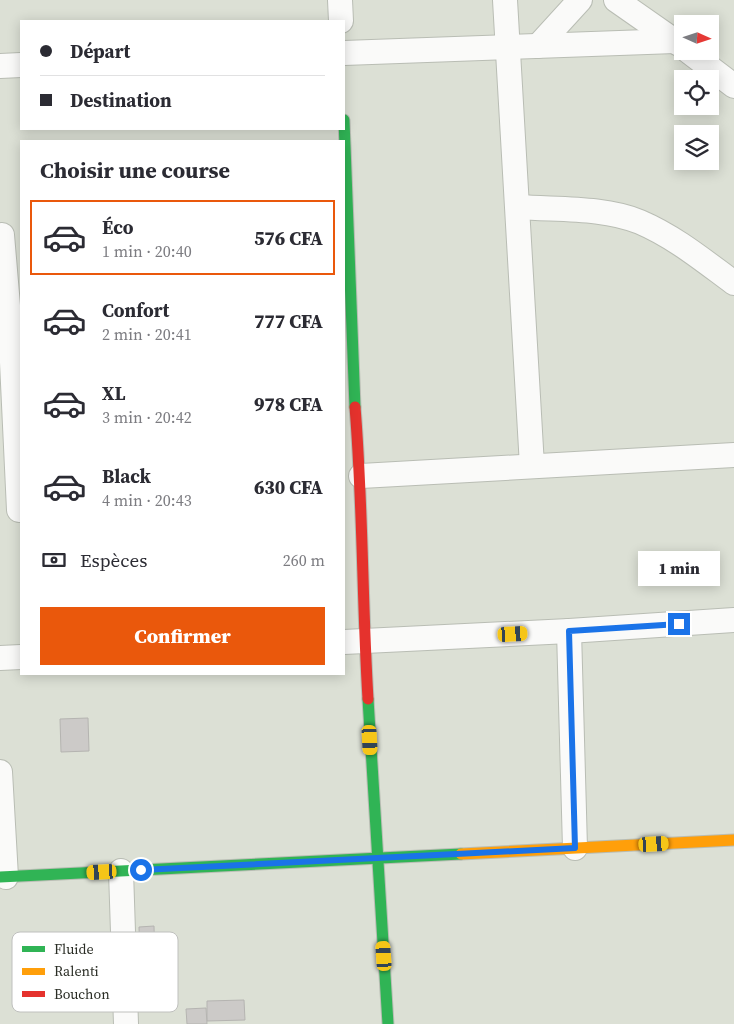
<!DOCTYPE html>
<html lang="fr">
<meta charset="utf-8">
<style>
:root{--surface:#fff;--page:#f7f7f7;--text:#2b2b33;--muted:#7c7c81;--line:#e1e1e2;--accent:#ea580c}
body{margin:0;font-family:"Source Serif 4",serif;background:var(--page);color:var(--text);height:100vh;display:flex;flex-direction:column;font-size:19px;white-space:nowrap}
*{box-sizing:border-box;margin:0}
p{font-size:16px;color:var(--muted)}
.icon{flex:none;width:28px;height:28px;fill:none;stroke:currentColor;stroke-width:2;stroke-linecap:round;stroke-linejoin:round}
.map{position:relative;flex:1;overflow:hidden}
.sheet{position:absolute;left:20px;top:140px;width:325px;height:535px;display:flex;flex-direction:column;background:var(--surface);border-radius:0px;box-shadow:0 2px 12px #0003}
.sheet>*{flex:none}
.hud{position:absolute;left:20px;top:20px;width:325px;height:110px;border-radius:0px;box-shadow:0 2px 12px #0003;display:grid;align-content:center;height:110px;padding:0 20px;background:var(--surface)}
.needle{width:32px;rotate:93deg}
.controls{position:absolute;left:674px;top:15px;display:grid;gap:10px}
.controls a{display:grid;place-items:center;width:45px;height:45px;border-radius:0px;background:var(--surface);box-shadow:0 2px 12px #0003;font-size:25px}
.end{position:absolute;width:22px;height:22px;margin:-11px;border:6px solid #1a73e8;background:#fff;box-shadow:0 0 0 2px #fff}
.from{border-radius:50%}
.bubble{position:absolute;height:35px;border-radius:0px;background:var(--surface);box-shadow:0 2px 12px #0003;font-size:16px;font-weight:800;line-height:35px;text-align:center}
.car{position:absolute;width:15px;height:30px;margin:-15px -8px;border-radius:6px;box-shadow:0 0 4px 1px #0007;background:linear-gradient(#f5c518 24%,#345 0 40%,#f5c518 0 76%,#345 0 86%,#f5c518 0)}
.hud b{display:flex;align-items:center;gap:18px;height:48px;font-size:19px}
.hud b+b{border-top:1px solid var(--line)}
.hud i{width:12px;height:12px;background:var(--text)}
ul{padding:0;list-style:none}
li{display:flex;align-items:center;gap:15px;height:75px;margin:0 10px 8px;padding:0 10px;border:2px solid transparent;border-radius:0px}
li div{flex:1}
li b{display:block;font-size:19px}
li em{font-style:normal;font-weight:800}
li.current{border-color:var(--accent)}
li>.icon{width:45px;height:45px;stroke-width:1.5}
h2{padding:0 20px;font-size:22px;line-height:60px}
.pay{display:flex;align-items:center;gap:12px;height:55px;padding:0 20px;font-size:19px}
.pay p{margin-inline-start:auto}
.cta{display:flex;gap:10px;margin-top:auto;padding:10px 20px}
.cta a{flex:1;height:58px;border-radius:0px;background:var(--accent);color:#fff;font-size:20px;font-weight:800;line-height:58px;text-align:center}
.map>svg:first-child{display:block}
.building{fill:#cccac8;stroke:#b5b4b1}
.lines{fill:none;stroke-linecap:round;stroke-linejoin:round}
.street-casing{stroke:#b9bdb4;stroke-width:26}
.fast-casing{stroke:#b9bdb4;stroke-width:13}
.slow-casing{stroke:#b9bdb4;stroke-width:13}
.jam-casing{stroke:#b9bdb4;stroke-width:13}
.street{stroke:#fafaf9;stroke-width:24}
.fast{stroke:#30b455;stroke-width:11}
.slow{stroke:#ff9f0a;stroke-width:11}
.jam{stroke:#e5322d;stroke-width:11}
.route{stroke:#1a73e8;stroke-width:6}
.key{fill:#fff;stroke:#bfc0be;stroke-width:1}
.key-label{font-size:14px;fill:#2a2d25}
</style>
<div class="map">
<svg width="734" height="1024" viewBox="0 0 734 1024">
<rect width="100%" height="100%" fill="#dce0d5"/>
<g class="building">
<polygon points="88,718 89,751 61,752 60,719"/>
<polygon points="154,926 155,965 140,965 139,927"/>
<polygon points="244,1000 245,1020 207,1021 207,1001"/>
<polygon points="206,1008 207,1024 187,1024 186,1009"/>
</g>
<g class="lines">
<g class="street-casing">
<g id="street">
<polyline points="340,0 341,21"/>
<polyline points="505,0 532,466"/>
<polyline points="616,0 679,44"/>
<polyline points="538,46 580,0"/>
<polyline points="688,51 734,86"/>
<polyline points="344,53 675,41"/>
<polyline points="0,66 21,65"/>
<path d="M519 207C558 210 604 207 640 222 675 237 704 261 734 283"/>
<polyline points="2,235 11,341 19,510"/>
<polyline points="361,476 734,455"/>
<polyline points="569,631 575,848"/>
<polyline points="344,642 569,631 734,620"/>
<polyline points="0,658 21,657"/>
<polyline points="0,772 6,877"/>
<polyline points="121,871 126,1024"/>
</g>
</g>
<g class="fast-casing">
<g id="fast">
<polyline points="344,120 355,407"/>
<polyline points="368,699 388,1024"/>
<polyline points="0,877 461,854"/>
</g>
</g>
<g class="slow-casing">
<polyline id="slow" points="461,854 734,840"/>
</g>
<g class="jam-casing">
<path id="jam" d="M355 407C363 504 362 601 368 699"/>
</g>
<use href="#street" class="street"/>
<use href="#fast" class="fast"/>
<use href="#slow" class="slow"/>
<use href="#jam" class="jam"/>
</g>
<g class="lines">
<polyline class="route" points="141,870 575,848 569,631 679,624"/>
</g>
<rect x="12" y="932" width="166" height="80" rx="8" class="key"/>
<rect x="22" y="946" width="23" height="6" fill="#30b455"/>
<rect x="22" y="968" width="23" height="7" fill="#ff9f0a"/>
<rect x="22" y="991" width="23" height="6" fill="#e5322d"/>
<g class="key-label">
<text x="54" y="954">Fluide</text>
<text x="54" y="976">Ralenti</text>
<text x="54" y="999">Bouchon</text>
</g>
</svg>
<div class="controls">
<a><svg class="needle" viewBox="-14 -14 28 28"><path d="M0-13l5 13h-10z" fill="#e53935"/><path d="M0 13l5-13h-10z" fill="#7c7c81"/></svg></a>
<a><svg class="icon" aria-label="locate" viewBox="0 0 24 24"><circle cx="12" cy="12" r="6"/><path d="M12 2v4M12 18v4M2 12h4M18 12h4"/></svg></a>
<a><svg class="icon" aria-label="layers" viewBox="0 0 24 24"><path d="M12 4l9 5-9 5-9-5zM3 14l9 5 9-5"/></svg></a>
</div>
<i class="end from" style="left:141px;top:870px"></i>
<i class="end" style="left:679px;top:624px"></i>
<div class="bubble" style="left:638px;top:551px;width:82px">1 min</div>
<i class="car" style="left:513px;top:634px;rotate:87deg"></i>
<i class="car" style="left:370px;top:740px;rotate:177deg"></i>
<i class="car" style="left:654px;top:844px;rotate:87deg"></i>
<i class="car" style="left:102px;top:872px;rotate:267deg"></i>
<i class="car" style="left:384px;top:956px;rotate:356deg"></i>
<div class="hud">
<b><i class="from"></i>Départ</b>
<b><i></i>Destination</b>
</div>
<section class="sheet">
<h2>Choisir une course</h2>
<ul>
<li class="current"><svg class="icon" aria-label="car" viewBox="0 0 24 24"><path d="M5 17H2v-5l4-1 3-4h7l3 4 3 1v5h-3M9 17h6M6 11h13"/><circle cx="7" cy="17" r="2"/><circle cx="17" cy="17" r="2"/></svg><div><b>Éco</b><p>1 min · 20:40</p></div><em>576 CFA</em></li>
<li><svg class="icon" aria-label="car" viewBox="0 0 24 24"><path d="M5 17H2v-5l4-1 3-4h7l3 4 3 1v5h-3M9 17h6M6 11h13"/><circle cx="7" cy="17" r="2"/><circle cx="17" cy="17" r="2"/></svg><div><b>Confort</b><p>2 min · 20:41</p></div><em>777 CFA</em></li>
<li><svg class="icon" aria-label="car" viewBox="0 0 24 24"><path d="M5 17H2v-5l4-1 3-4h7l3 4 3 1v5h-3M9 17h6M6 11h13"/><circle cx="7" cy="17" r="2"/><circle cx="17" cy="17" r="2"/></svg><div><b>XL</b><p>3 min · 20:42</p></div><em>978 CFA</em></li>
<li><svg class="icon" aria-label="car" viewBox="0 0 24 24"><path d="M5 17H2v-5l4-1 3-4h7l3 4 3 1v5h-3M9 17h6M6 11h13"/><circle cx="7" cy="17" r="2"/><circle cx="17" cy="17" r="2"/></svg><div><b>Black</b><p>4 min · 20:43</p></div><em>630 CFA</em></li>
</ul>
<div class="pay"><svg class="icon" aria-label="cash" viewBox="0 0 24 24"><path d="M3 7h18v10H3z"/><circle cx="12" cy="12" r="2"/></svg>Espèces<p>260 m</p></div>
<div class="cta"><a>Confirmer</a></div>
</section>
</div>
